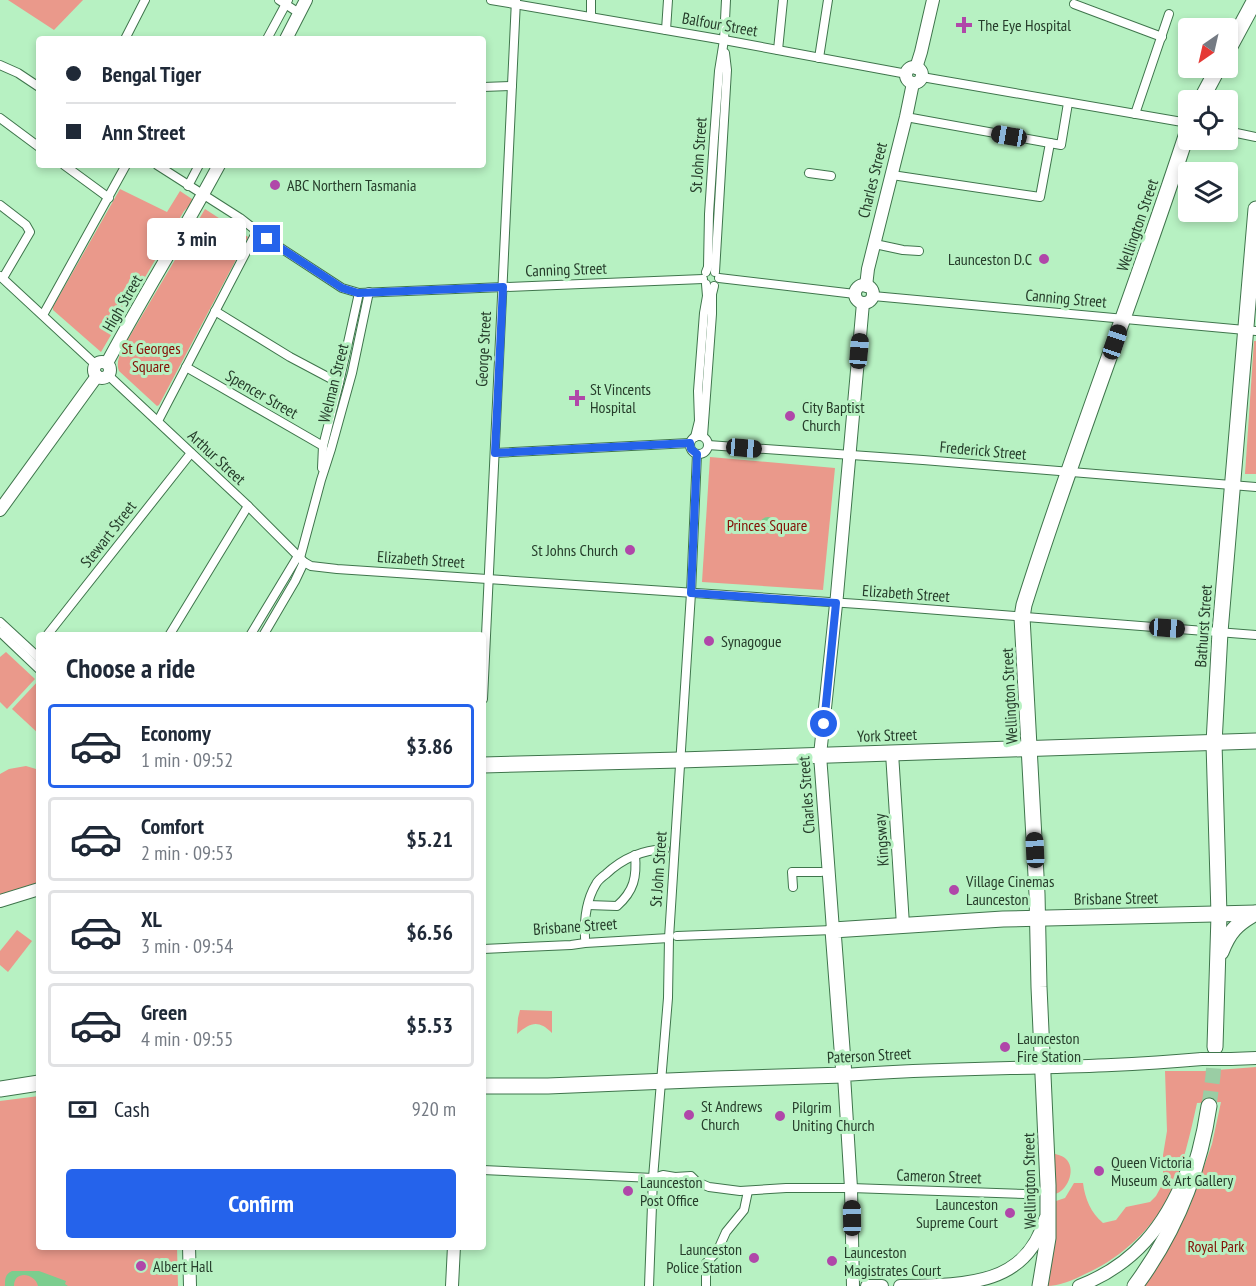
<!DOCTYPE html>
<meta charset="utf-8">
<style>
:root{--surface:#fff;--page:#f6f6f7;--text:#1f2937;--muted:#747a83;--line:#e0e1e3;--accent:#2563eb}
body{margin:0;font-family:"PT Sans Narrow",sans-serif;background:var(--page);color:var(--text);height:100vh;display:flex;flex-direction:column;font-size:22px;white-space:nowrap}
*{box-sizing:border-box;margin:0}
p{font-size:20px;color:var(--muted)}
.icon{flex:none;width:33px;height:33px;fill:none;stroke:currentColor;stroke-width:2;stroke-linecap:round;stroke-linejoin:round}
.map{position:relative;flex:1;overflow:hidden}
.side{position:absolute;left:36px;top:632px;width:450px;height:618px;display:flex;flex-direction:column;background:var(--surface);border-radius:6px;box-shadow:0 3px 9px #0003}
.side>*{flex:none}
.top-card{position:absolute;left:36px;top:36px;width:450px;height:132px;border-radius:6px;box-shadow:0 3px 9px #0003;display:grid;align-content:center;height:132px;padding:0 30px;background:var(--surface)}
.needle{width:39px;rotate:214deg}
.controls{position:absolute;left:1178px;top:18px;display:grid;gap:12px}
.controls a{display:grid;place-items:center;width:60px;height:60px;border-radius:6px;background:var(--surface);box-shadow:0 3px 9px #0003;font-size:30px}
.end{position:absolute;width:27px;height:27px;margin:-14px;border:8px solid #2563eb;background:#fff;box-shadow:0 0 0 3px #fff}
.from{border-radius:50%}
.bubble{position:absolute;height:42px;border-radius:6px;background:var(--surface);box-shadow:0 3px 9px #0003;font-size:20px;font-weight:700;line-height:42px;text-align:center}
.car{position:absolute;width:18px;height:36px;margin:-18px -9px;border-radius:8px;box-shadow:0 0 4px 2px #0007;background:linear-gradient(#222 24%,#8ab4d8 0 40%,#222 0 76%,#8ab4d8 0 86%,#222 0)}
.top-card b{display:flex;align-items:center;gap:21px;height:57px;font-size:22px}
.top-card b+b{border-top:2px solid var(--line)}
.top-card i{width:15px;height:15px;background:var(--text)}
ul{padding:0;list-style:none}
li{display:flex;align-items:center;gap:18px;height:84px;margin:0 12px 9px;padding:0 18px;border:3px solid var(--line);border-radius:6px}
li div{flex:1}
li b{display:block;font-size:22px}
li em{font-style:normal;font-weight:700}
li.active{border-color:var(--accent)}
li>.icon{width:54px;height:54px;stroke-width:1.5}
h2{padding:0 30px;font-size:27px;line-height:72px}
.pay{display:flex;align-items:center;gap:15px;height:66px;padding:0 30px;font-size:22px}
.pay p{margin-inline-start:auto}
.action{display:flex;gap:12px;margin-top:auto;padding:12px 30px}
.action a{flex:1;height:69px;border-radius:6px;background:var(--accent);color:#fff;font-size:24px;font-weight:700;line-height:69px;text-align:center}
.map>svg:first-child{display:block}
.green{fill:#ea998b}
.water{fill:#7bcd8e}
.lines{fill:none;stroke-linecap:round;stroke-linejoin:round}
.highway-tunnel{stroke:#9acda4;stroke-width:15;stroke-dasharray:15 8;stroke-linecap:butt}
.street-casing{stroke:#3f754c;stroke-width:10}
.secondary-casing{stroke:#3f754c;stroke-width:14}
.highway-casing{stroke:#3f754c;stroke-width:17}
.street{stroke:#fff;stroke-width:8}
.secondary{stroke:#fff;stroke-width:12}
.highway{stroke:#fff;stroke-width:15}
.secondary-bridge-casing{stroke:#3f754c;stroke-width:14;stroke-linecap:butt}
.secondary-bridge{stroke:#fff;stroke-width:12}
.route{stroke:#2563eb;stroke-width:8}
.poi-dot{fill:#b047a9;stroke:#b7f1c2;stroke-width:2}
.labels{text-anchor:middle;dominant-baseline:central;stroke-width:6;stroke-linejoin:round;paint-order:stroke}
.street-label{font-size:16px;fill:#263d2b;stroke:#b7f1c2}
.poi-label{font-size:16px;fill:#263d2b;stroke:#b7f1c2;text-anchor:start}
.park-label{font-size:16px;fill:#840f05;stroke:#b7f1c2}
</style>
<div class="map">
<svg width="1256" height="1286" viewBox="0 0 1256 1286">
<rect width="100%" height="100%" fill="#b7f1c2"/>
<g class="green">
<polygon points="8,0 83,0 54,30"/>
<polygon points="120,189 167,212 180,191 192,199 193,202 184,211 101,352 53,310 53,307"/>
<path d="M205 209 248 237 159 405 157 406 119 371C115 361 122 350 127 341Z"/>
<polygon points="1254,341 1256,341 1256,474 1245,474"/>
<polygon points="710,457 835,468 823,590 702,582"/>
<polygon points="6,652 35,679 7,709 0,702 0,657"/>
<polygon points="39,680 39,734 12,709"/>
<polygon points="26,766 36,769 39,767 39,884 0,896 0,774 9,769"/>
<polygon points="17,930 32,941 8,972 0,965 0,951"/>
<path d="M520 1010 552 1011V1033C538 1019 530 1023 517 1034L518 1018Z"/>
<path d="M1256 1067V1286H1143L1168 1249 1190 1206 1212 1144 1221 1102 1197 1103C1190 1135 1183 1167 1169 1196 1153 1229 1118 1260 1085 1274 1073 1280 1060 1286 1046 1286L1055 1226 1056 1201 1065 1198 1074 1183H1083C1085 1199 1091 1213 1103 1223L1116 1220 1126 1207 1150 1202 1156 1196 1162 1185 1163 1178V1155L1167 1131 1165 1071H1204Z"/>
<polygon points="39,1096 39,1246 177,1247 178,1286 0,1286 0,1101"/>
<path d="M1053 1153C1058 1155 1064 1156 1067 1160 1076 1171 1067 1191 1055 1194Z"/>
</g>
<g class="water">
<circle cx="768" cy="525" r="8"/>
<path d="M12 1271H39L66 1281 65 1284 68 1286H38C35 1273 14 1270 14 1286H5C5 1279 5 1274 12 1271Z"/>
</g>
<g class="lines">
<polyline class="highway-tunnel" points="1209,1106 1213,1076 1215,1047"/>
<g class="street-casing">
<g id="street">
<polyline points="279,0 299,13"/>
<polyline points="491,0 724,40 907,74"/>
<polyline points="1074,4 1162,37"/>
<polyline points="591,17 591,0"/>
<polyline points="666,30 668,0"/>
<polyline points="125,39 145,0"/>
<polyline points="267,39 288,0"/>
<polyline points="778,50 783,0"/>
<polyline points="819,58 828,0"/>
<polyline points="0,65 18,73 39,87"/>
<polyline points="922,77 1188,123"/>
<polyline points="483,87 512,86"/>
<polyline points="1135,114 1169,14"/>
<polyline points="906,117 1061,145 1068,103"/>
<polyline points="0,118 39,147"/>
<polyline points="1227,131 1256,137"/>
<polyline points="64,165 109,198"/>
<polyline points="157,165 240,218 267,239 342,288 359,293 703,279"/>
<polyline points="809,173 831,176"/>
<polyline points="892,175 1040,197 1050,143"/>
<polyline points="188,186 199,165"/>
<polyline points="0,205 26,225 30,232 3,278"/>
<polyline points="875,244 903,250 919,251"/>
<polyline points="706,272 708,267 709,214 714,138 719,71 724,40 726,0"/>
<polyline points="715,272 727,70 725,53"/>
<polyline points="0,276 96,365"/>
<polyline points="719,278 855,294"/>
<polyline points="873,296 1256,331"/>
<polyline points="215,311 290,357 339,383"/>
<polyline points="43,315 126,165"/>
<polyline points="186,367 323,446"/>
<polyline points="109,376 248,506 304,562 311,566 337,569 874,605 1256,635"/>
<polyline points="158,421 257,231"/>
<circle cx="699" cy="445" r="9"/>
<polyline points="703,436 712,314 712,294 714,286"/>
<polyline points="695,437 699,421 698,391 704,313 707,296 706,284"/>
<polyline points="708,445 923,460 1256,487"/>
<polyline points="495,453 690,443"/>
<polyline points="322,468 323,446 339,383 359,293"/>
<polyline points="300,558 321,480 331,449 352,373 369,292"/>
<polyline points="0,622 39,658"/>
<polyline points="0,632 39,669"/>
<polyline points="48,634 191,453"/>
<polyline points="170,634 248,506"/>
<polyline points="251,634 298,556"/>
<polyline points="264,634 295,581 304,562"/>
<polyline points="483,699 516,0"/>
<polyline points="793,887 792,872 821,872"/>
<path d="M588 905 617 906C634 891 637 877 635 855"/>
<polyline points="677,936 833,930"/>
<path d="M585 938C584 920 587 899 596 884 598 880 602 877 606 874 623 858 641 850 665 849"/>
<polyline points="483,949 571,945 585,943 669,938"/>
<polyline points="483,1170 653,1178 663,1175 675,1177 691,1176 697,1182 709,1187 740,1191 786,1188 851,1188 1025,1194"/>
<polyline points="649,1286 653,1178 668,998 669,938 691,593 697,454"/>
<polyline points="706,1286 706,1263 717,1252 726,1232 744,1210 748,1191"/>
</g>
</g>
<g class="secondary-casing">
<g id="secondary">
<polyline points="286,39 306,0"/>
<circle cx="914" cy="75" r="8"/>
<polyline points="916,68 921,52 933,0"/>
<circle cx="864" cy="294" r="9"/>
<polyline points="866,286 868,269 906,117 913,83"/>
<circle cx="102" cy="370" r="8"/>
<path d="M107 363C143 296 183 232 219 165"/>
<polyline points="0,510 97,376"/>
<polyline points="892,753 903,925"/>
<polyline points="0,901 39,889"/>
<polyline points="833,930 820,755 837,595 863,303"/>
<polyline points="1231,1059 1256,1058"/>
<polyline points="189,1246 190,1286"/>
<polyline points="452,1286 454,1246"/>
<path d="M853 1286 851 1188 844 1075C963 1066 1083 1070 1202 1059"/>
<polyline points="867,1286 882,1286"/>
<path d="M900 1286C965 1285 1026 1286 1045 1219"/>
<path d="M1079 1286C1134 1265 1165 1226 1186 1173"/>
</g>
</g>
<g class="highway-casing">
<g id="highway">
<polyline points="1227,52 1255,0"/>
<polyline points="1201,100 1218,68"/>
<polyline points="483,765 680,760 1256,741"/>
<path d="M1221 952C1229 932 1236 924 1256 913"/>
<polyline points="1215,1047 1219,915 1214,743 1220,632 1256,209"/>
<polyline points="483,1086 548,1086 716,1079 844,1075 833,930 1003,919 1256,913"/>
<polyline points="0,1089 39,1083"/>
<path d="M1040 1286 1048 1238V1185L1039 987 1037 894 1022 617 1024 605C1074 446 1136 290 1188 130"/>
<path d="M1135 1286C1175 1232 1199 1173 1209 1106"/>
</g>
</g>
<use href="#street" class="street"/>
<use href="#secondary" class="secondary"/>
<use href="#highway" class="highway"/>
<g class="secondary-bridge-casing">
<polyline id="secondary-bridge" points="1202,1059 1231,1059"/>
</g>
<use href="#secondary-bridge" class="secondary-bridge"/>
</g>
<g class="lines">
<polyline class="route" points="267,239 342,288 358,293 503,287 495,453 690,443 691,449 697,454 691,593 836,603 824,724"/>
</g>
<g class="poi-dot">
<path d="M961 16h6v6h6v6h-6v6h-6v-6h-6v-6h6z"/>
<circle cx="275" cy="185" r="6"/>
<circle cx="1044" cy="259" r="6"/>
<path d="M574 389h6v6h6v6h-6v6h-6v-6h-6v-6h6z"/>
<circle cx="790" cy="416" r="6"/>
<circle cx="630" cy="550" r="6"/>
<circle cx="709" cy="641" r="6"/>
<circle cx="954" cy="890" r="6"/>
<circle cx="1005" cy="1047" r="6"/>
<circle cx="689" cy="1115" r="6"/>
<circle cx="780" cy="1116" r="6"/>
<circle cx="1099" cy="1171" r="6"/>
<circle cx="628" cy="1191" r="6"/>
<circle cx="1010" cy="1213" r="6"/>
<circle cx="754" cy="1258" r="6"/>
<circle cx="832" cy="1261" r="6"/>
<circle cx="141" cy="1266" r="6"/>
</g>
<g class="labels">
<g class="street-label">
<text transform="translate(720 24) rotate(10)">Balfour Street</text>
<text transform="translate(698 155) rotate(-86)">St John Street</text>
<text transform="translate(872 180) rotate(-76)">Charles Street</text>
<text transform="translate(1137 225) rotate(-71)">Wellington Street</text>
<text transform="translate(566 269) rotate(-2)">Canning Street</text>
<text transform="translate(1066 298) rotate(5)">Canning Street</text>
<text transform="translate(122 303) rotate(-60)">High Street</text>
<text transform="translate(483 349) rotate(-87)">George Street</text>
<text transform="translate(333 383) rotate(-76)">Welman Street</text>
<text transform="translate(262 394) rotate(30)">Spencer Street</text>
<text transform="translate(983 450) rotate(5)">Frederick Street</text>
<text transform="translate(217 457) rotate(43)">Arthur Street</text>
<text transform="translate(108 534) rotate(-52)">Stewart Street</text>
<text transform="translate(421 559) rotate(4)">Elizabeth Street</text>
<text transform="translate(906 593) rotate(4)">Elizabeth Street</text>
<text transform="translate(1203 626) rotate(-86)">Bathurst Street</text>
<text transform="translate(1009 696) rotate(-93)">Wellington Street</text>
<text transform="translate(887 735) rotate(-2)">York Street</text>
<text transform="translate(806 795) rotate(-94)">Charles Street</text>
<text transform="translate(881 840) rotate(-94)">Kingsway</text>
<text transform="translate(658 869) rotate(-86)">St John Street</text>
<text transform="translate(1116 898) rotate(-1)">Brisbane Street</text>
<text transform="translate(575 926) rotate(-4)">Brisbane Street</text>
<text transform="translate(869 1055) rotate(-3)">Paterson Street</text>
<text transform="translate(939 1176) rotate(2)">Cameron Street</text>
<text transform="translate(1029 1181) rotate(-91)">Wellington Street</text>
</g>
<g class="poi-label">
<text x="978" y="25">The Eye Hospital</text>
<text x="287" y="185">ABC Northern Tasmania</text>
<text x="1032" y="259" text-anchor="end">Launceston D.C</text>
<text x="590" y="389">St Vincents<tspan x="590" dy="18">Hospital</tspan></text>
<text x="802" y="407">City Baptist<tspan x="802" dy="18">Church</tspan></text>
<text x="618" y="550" text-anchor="end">St Johns Church</text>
<text x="721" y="641">Synagogue</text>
<text x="966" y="881">Village Cinemas<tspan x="966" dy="18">Launceston</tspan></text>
<text x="1017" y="1038">Launceston<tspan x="1017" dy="18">Fire Station</tspan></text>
<text x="701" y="1106">St Andrews<tspan x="701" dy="18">Church</tspan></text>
<text x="792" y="1107">Pilgrim<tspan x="792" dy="18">Uniting Church</tspan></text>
<text x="1111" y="1162">Queen Victoria<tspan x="1111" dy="18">Museum &amp; Art Gallery</tspan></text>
<text x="640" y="1182">Launceston<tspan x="640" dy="18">Post Office</tspan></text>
<text x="998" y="1204" text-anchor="end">Launceston<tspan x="998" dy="18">Supreme Court</tspan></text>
<text x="742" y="1249" text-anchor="end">Launceston<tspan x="742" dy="18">Police Station</tspan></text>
<text x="844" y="1252">Launceston<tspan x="844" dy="18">Magistrates Court</tspan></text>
<text x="153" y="1266">Albert Hall</text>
</g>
<g class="park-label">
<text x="151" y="348">St Georges<tspan x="151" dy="18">Square</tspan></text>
<text x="767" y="525">Princes Square</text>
<text x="1216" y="1246">Royal Park</text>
</g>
</g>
</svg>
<div class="controls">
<a><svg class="needle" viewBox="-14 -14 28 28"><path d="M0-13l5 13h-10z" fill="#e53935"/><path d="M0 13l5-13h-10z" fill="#747a83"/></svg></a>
<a><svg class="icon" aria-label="locate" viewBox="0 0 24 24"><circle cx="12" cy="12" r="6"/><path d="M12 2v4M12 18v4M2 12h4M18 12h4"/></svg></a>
<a><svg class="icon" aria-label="layers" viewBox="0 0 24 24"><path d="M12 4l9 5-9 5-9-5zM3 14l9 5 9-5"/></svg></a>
</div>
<i class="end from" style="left:824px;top:724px"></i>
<i class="end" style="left:267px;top:239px"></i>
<div class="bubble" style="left:147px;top:218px;width:99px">3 min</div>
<i class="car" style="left:1009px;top:136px;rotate:280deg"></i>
<i class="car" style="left:1115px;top:342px;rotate:19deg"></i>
<i class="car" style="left:859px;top:351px;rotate:5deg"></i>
<i class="car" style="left:744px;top:448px;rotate:95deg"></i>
<i class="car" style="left:1167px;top:628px;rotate:94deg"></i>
<i class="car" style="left:1035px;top:850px;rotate:357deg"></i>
<i class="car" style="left:852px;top:1218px;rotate:359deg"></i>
<div class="top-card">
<b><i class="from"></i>Bengal Tiger</b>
<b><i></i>Ann Street</b>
</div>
<section class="side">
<h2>Choose a ride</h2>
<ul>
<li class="active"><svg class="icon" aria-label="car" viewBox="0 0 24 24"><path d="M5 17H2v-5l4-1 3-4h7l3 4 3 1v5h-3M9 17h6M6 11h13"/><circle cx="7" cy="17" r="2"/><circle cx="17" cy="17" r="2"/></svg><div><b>Economy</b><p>1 min · 09:52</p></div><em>$3.86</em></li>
<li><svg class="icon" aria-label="car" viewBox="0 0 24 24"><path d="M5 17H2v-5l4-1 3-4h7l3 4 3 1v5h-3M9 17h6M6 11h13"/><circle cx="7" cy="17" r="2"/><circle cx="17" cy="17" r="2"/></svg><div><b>Comfort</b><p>2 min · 09:53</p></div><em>$5.21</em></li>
<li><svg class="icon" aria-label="car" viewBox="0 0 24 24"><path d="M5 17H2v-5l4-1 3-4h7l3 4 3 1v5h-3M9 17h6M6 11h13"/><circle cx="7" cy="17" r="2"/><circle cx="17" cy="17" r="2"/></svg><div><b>XL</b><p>3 min · 09:54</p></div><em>$6.56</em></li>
<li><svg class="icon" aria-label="car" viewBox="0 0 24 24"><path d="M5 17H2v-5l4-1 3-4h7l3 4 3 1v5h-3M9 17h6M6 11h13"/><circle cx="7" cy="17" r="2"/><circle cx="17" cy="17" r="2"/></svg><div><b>Green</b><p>4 min · 09:55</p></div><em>$5.53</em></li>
</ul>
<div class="pay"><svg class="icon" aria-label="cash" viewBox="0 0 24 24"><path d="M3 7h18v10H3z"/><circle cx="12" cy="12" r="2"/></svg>Cash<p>920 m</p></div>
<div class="action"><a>Confirm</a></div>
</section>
</div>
